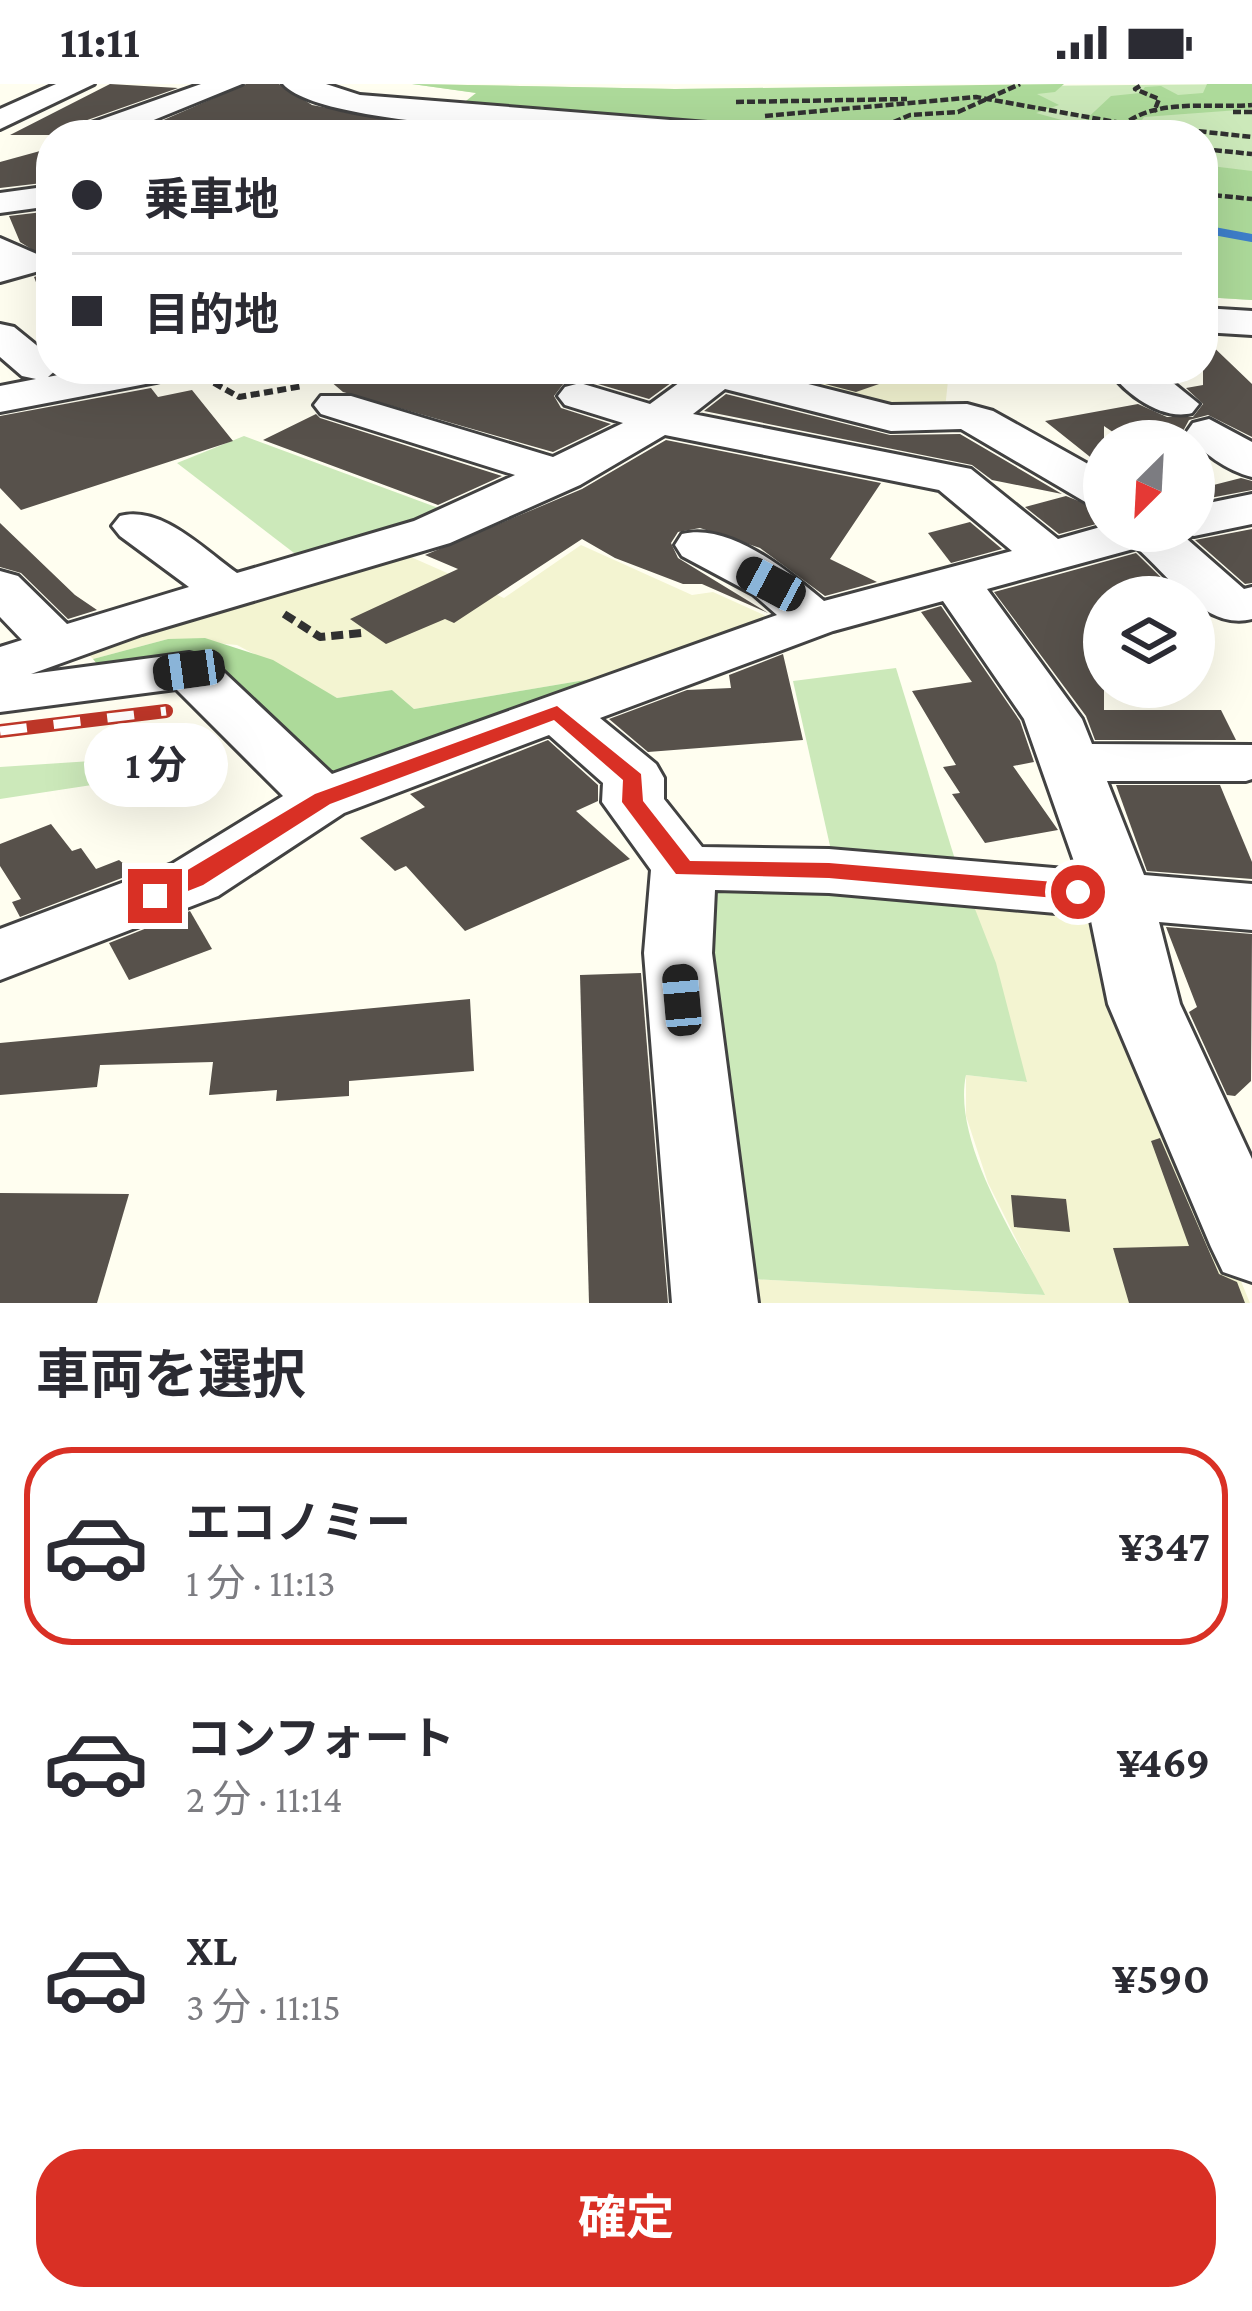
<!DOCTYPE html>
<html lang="ja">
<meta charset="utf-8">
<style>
:root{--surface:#fff;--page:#f7f7f7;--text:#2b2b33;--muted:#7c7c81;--line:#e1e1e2;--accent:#d93025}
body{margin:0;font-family:"Crimson Pro","Noto Sans JP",serif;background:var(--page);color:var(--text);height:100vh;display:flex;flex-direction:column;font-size:45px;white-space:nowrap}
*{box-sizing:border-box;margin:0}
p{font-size:39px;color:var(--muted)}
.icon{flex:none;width:66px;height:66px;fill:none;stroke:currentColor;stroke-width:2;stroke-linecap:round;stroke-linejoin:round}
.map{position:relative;height:1219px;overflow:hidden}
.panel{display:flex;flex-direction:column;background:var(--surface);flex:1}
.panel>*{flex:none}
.guide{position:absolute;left:36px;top:36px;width:1182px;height:264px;border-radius:48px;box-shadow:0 12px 48px #0002;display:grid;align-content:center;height:264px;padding:0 36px;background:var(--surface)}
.needle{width:78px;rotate:204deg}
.controls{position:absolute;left:1083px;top:336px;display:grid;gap:24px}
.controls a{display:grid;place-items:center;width:132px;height:132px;border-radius:50%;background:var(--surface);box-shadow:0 12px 48px #0002;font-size:60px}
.end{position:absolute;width:54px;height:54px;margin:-27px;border:15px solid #d93025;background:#fff;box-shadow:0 0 0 6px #fff}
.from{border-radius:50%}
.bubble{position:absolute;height:84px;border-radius:42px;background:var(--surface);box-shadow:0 12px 48px #0002;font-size:39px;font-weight:700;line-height:84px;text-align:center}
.car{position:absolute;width:36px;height:72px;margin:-36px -18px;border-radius:15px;box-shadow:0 0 9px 3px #0007;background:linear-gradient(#222 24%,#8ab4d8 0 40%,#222 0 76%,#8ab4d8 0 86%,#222 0)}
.guide b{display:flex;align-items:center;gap:42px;height:114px;font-size:45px}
.guide b+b{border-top:3px solid var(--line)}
.guide i{width:30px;height:30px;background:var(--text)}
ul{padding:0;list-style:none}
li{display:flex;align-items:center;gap:36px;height:198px;margin:0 24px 18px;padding:0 12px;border:6px solid transparent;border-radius:48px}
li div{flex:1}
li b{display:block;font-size:45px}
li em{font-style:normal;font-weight:700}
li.active{border-color:var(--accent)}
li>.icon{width:108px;height:108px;stroke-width:1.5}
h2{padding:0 36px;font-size:54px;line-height:144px}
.cta{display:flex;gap:24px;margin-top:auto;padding:24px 36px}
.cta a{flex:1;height:138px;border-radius:48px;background:var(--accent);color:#fff;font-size:48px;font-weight:700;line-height:138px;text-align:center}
.status{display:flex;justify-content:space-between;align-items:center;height:84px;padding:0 60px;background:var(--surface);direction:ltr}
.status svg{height:33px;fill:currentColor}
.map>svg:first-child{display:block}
.farmland{fill:#f3f4d1}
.green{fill:#cce9ba}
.forest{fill:#adda9a}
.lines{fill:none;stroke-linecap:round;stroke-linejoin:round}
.stream{stroke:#3e7fcb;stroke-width:8}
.building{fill:#57514b}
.minor-casing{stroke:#424242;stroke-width:6}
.path-far2{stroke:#313131;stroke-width:4.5;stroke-dasharray:8 3;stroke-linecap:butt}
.path-far1{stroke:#313131;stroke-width:6;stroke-dasharray:9 4.5;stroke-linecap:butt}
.path{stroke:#313131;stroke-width:8;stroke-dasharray:12 6;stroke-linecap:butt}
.minor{fill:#fff;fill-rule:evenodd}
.rail-casing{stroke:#bd3628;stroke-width:14}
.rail{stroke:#fff;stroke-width:9;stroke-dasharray:27;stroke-linecap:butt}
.route{fill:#d93025}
</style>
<div class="status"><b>11:11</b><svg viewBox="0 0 49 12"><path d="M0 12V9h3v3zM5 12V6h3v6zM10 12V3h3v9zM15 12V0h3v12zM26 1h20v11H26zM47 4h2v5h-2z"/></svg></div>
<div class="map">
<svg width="1252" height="1219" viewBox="0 0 1252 1219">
<rect width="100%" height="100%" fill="#fffef0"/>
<g class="farmland">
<polygon points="736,285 949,285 949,287 945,325 928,330"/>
<polygon points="581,461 692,511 713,508 786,541 734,561 717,551 597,594 414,625 392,606 337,614 237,561 168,555 93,575 80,561 395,466 504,514"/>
<polygon points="968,807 1106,824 1197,1091 1250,1219 737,1219 733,1194 1044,1211 988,1099 966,1032 966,991 1026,998"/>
</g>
<g class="green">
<polygon points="412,0 675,5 1252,0 1252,216 1203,213 1203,51 779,51"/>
<polygon points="244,352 460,432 311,482 177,379"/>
<polygon points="896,584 957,782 835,784 793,597"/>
<polygon points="198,670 105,699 0,715 0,683"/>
<path d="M690 798 968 807 996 879 1027 998 966 991C952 1057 1016 1154 1045 1211L733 1194Z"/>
</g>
<g class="forest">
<polygon points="412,0 675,5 1064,0 1055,8 1037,10 1059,21 1036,29 1080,41 1111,12 1140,9 1145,3 1161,2 1178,11 1203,9 1207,0 1252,0 1252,25 1144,33 1132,51 779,51 457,24 476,9"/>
<polygon points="1203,81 1252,87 1252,216 1203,213"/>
<polygon points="717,551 731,553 338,700 217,584 105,590 93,575 168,555 205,554 273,576 337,614 392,606 414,625 597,594"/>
</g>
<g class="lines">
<g class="stream">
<polyline points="361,33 413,34"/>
<polyline points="1203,145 1252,154"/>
</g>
</g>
<g class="building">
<polygon points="110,0 178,4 76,40 68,51 10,51"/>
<polygon points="246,0 279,0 312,21 425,42 335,44 334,51 129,51"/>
<polygon points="51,64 51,98 0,104 0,78"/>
<polygon points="51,127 51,232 49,232 34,193 43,190 49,176 20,158 9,132"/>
<polygon points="1203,253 1252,300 1252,353 1208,331 1189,336 1182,349 1187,357 1126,357 1104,342 1104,384 1045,337 1138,320 1167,333 1193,333 1203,320 1186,304 1203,301"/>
<polygon points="316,285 690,285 649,315 581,295 564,299 554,312 561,324 611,340 553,368 343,308"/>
<polygon points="767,285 904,285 905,291 856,308"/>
<polygon points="151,304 158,313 192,306 233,357 21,426 0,404 0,332"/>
<polygon points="726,310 890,351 960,350 1062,410 992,396 972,381 704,327"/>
<polygon points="316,330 320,334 502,392 438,421 263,356"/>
<polygon points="666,356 881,399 830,475 877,498 825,512 760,464 700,444 678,448 671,459 678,474 768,529 702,500 683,500 615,474 582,455 454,539 445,535 386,560 350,535 458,485 425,471 582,405"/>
<polygon points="1241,394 1252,397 1252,406 1194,417 1194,406"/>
<polygon points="1066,412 1104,427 1104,438 1059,450 1025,423"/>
<polygon points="970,438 1002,465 951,479 928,449"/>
<polygon points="0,439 75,511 97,526 68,535 21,489 0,483"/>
<polygon points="1252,445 1252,499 1245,500 1195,456"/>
<polygon points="1136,469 1181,513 1104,513 1104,626 1221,626 1236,656 1095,656 1086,632 994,508"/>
<polygon points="941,522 1020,637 1034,678 1013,682 1058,746 985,759 952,710 960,709 943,683 956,681 912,607 972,598 921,528"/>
<polygon points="783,570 803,656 648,668 609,635 687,606 731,604 729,591"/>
<polygon points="548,656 598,701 598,717 576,727 630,775 465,847 406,782 395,787 360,754 425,723 410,710"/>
<polygon points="1116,701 1220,701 1252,778 1252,795 1147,787"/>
<polygon points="51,740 72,767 81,764 96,785 119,776 135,789 20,833 12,818 21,815 0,782 0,760"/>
<polygon points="190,827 212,865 129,896 109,859"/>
<polygon points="1166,843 1252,850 1251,997 1235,1012 1227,1011 1189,928 1197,923"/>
<polygon points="641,889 668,1219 589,1219 580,891"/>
<polygon points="470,915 474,987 349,997 349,1012 276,1017 277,1006 209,1011 213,978 100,981 97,1003 0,1011 0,959"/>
<polygon points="1160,1054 1219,1190 1237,1198 1245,1219 1129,1219 1113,1164 1189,1162 1151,1057"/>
<polygon points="0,1109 129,1110 97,1219 0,1219"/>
<polygon points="1011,1111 1066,1115 1070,1148 1014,1143"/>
</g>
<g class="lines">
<g class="minor-casing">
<g id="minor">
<polygon points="56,0 94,0 0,45 0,25"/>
<polygon points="201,0 242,0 117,51 72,51 77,44"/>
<path d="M283 0H326L360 11 745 42 761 51C682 51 329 52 283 0Z"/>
<polygon points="51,102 51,122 0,129 0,109"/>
<polygon points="0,154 39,171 45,179 39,187 0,198"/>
<polygon points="1203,224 1252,227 1252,251 1203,248"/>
<polygon points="0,240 14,243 51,273 51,285 57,285 48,293 89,285 177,285 171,294 156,298 0,328 0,302 36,295 22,292 0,273"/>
<path d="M698 285H749L891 321 967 320 993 327 1104 389V423L1087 419 961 345 891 347 725 305 693 330 971 385 1058 455 1104 442V447H1194V422L1252 410V440L1194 452 1179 448 1244 505 1252 503V535C1206 547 1170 493 1137 464L987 505 1082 635 1092 660 1252 661V695L1246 697H1107L1144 791 1252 800V846L1159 838 1180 920 1252 1075V1198L1223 1188 1211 1163 1108 920 1090 832 829 809 715 806 712 869 758 1219H672L644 869 651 786 602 718 603 699 549 651 344 729 218 812 0 896V845L172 780 283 712 176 605 0 628V563L22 556 0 533V487L18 492 67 540 189 503 120 452 112 442 120 432C162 421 204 466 237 489L414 437 515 391 321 330 314 321 321 312H351L553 373 623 339 565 321 558 312 565 303 580 299 650 320ZM665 351 939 406 1012 467 824 517C789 488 730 438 682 450L675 461 682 472 753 510 777 531 332 690 209 574 189 569 31 590 142 550 450 459 580 401ZM943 517 1024 635 1077 786 829 765 702 763 664 715V694L656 680 600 634 833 547Z"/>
<path d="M1108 285H1156L1199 320 1192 329C1162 337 1125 310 1108 285Z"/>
<path d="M1209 335 1252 358V393C1227 387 1201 368 1186 349L1193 339Z"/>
</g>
</g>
<g class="path-far2">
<polyline points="1140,2 1135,5 1159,15 1154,28"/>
<polyline points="736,18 907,15"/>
<polyline points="1233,28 1252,28"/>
<polyline points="765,32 976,13 1121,39"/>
<polyline points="1122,39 1252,53"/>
<polyline points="882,51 880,44 910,31 958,28 1020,0"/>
<path d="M1113 51C1146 11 1206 25 1252 21"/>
<polyline points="1203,65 1252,70"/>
<polyline points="1203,110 1252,115"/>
</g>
<polyline class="path-far1" points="214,299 239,313 303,302"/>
<polyline class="path" points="284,530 320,553 362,549"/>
<use href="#minor" class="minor"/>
<g class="rail-casing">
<polyline id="rail" points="0,647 166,627"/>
</g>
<use href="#rail" class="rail"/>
</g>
<polygon class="route" points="557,622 641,690 643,717 690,777 829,779 1078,800 1089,808 1078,816 829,794 676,790 622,718 623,696 554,636 330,720 203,801 155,820 144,812 315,710"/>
</svg>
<div class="controls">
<a><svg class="needle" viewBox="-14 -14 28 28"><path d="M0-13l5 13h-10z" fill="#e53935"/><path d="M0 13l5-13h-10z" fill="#7c7c81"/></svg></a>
<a><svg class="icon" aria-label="layers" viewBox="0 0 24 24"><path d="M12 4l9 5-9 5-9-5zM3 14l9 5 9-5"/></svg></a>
</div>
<i class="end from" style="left:1078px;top:808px"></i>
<i class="end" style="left:155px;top:812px"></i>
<div class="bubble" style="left:84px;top:639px;width:144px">1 分</div>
<i class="car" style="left:771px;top:500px;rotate:298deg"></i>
<i class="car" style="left:189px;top:586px;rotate:262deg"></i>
<i class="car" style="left:682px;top:916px;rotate:355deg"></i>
<div class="guide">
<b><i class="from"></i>乗車地</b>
<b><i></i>目的地</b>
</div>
</div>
<section class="panel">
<h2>車両を選択</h2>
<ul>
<li class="active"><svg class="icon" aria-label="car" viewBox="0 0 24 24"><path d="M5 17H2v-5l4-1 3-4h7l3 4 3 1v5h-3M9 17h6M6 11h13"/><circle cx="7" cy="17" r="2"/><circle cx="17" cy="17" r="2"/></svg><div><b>エコノミー</b><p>1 分 · 11:13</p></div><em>¥347</em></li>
<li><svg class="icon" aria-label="car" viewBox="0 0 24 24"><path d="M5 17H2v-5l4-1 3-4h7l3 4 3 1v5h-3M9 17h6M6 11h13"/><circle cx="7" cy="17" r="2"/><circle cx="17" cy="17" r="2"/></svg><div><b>コンフォート</b><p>2 分 · 11:14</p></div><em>¥469</em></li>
<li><svg class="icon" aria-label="car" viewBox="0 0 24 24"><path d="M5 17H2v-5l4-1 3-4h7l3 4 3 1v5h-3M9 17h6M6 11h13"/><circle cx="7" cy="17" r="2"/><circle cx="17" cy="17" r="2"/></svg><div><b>XL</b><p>3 分 · 11:15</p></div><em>¥590</em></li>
</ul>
<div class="cta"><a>確定</a></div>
</section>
